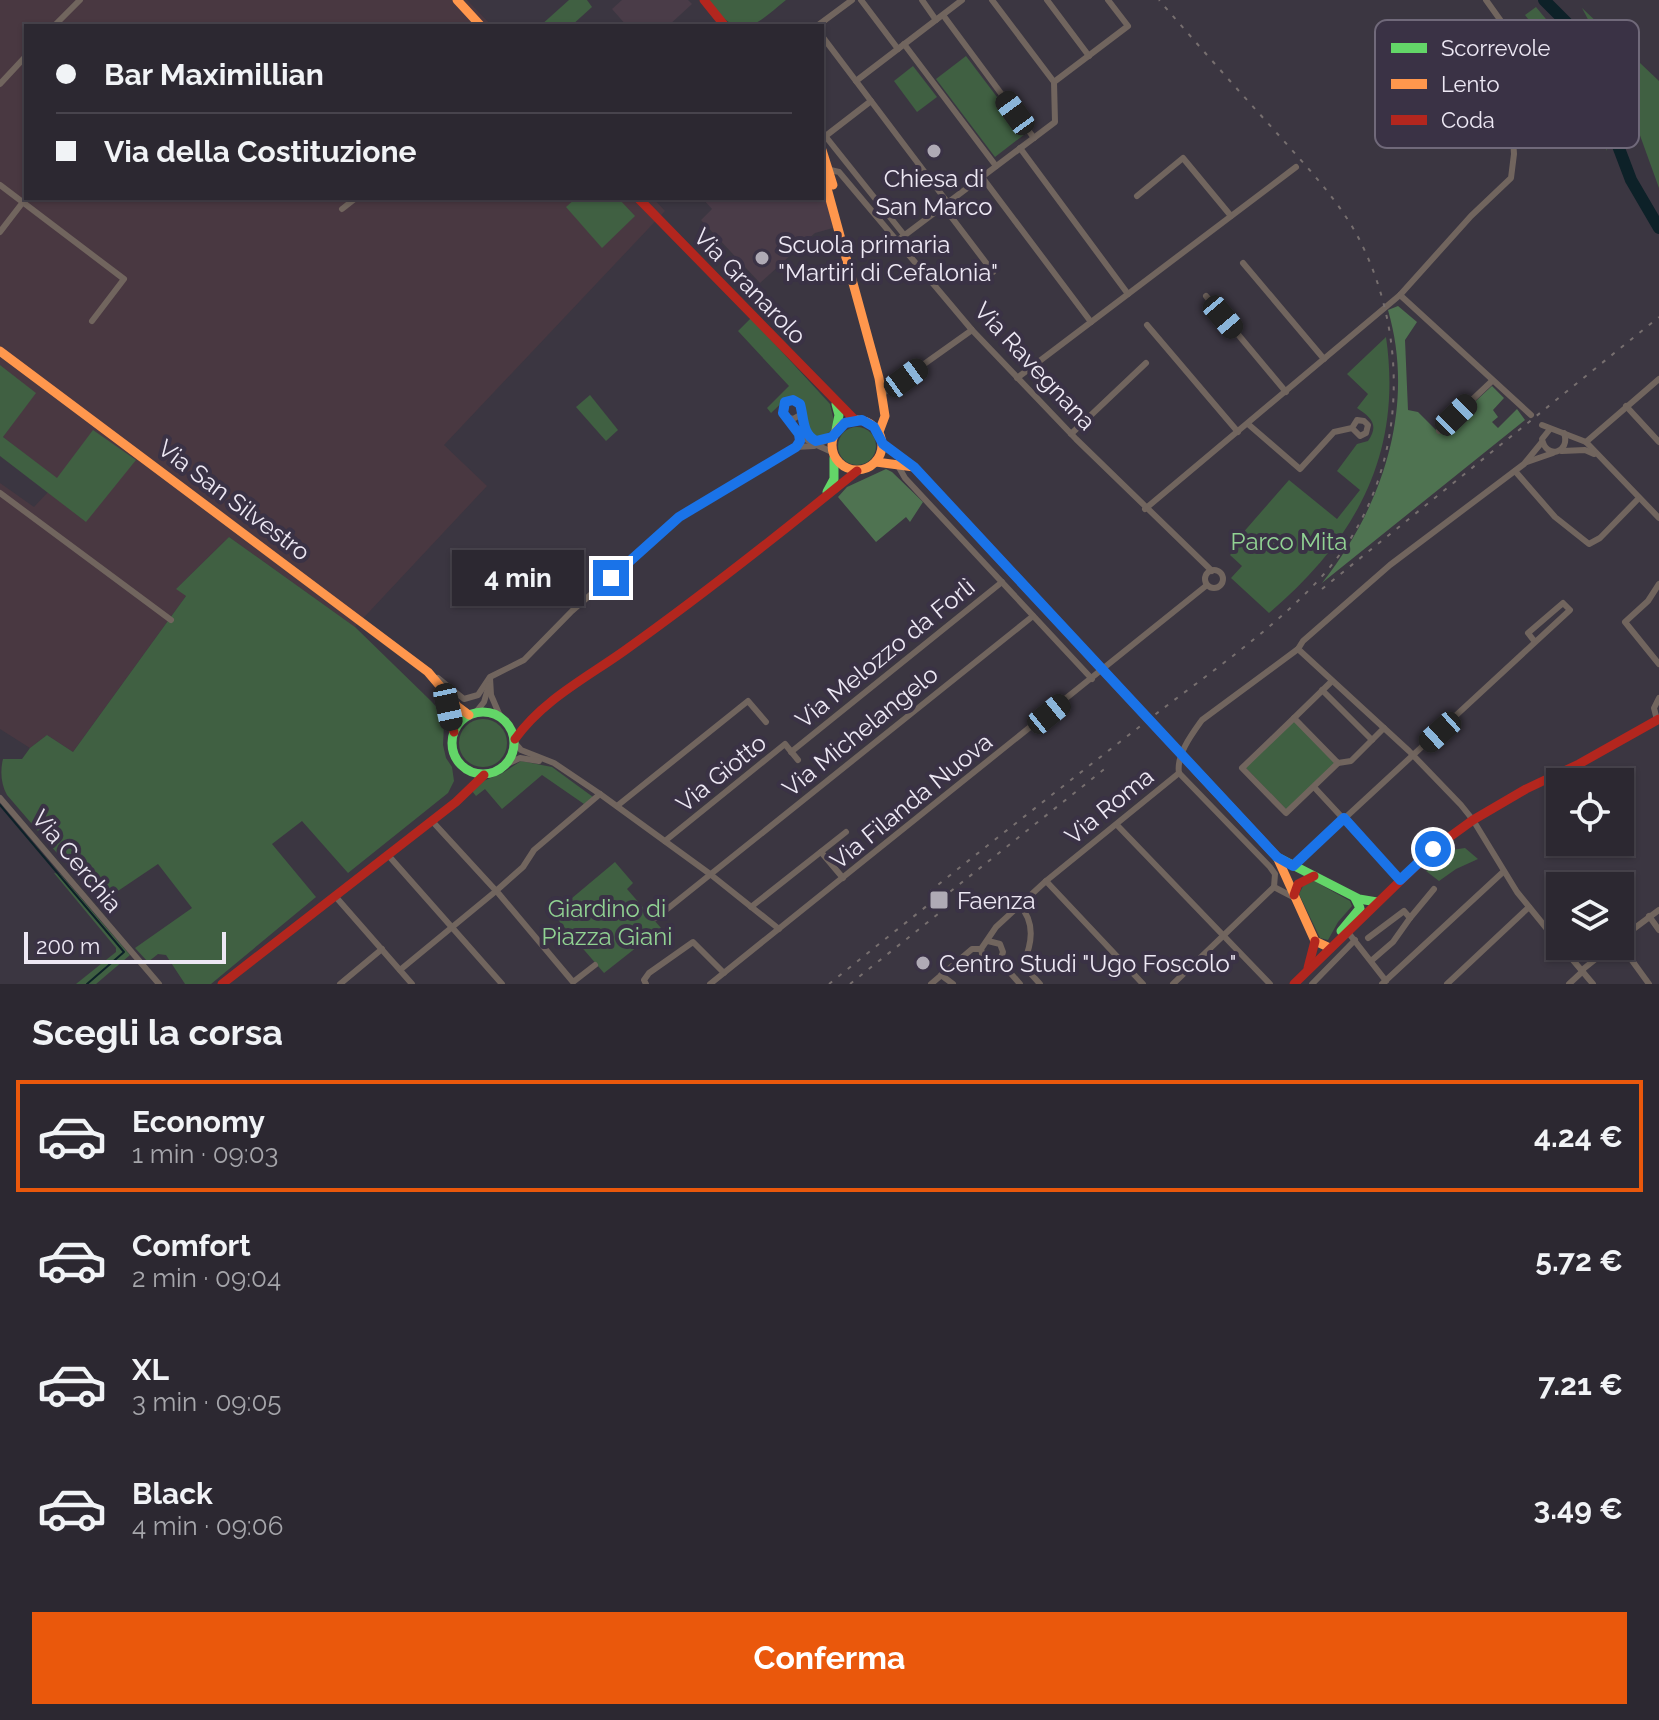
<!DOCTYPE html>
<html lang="it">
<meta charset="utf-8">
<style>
:root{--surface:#2c2831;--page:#38343d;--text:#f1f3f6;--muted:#a6a6ab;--line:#48444d;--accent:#ea580c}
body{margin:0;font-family:Raleway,sans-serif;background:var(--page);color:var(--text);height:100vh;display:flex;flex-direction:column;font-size:30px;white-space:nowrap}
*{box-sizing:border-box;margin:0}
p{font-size:26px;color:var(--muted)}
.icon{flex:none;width:44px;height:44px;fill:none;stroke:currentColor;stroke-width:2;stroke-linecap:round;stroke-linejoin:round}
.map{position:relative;height:984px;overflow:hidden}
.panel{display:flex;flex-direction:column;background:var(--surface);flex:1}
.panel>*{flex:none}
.hud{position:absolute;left:24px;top:24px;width:800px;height:176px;border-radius:0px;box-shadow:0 2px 6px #0004,0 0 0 2px var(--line);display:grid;align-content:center;height:176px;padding:0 32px;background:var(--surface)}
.controls{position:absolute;left:1546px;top:768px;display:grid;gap:16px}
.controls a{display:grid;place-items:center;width:88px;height:88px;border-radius:0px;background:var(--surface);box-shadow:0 2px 6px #0004,0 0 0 2px var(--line);font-size:40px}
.scale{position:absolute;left:24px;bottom:20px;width:202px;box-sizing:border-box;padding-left:8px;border:4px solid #ede8f4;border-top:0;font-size:22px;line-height:28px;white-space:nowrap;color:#ede8f4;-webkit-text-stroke:6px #3a3245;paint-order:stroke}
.end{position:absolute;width:36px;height:36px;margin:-18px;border:10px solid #1a73e8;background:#fff;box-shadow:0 0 0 4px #fff}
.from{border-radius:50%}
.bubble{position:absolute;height:56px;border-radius:0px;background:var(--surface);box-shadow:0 2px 6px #0004,0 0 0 2px var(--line);font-size:26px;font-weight:700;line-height:56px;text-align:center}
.car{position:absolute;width:24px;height:48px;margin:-24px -12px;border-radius:10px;box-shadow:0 0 6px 2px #0007;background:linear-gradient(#222 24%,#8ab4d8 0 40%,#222 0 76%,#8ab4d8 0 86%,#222 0)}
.hud b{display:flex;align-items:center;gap:28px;height:76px;font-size:30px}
.hud b+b{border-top:2px solid var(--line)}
.hud i{width:20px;height:20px;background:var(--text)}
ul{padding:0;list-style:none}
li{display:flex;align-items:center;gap:24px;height:112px;margin:0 16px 12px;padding:0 16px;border:4px solid transparent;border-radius:0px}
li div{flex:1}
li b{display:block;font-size:30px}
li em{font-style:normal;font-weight:700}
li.selected{border-color:var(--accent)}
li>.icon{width:72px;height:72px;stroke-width:1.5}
h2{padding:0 32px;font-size:36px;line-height:96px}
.cta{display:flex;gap:16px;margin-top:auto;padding:16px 32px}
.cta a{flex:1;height:92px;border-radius:0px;background:var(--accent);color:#fff;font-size:32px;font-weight:700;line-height:92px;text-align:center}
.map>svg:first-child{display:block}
.industrial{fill:#493841}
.education{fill:#4a3c48}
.green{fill:#406042}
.forest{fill:#4f7351}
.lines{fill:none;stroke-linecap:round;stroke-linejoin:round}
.stream{stroke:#0d2128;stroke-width:2}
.river{stroke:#0d2128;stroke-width:12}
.street{stroke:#71655e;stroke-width:6}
.fast{stroke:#63d668;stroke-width:9}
.slow{stroke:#ff974d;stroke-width:9}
.jam{stroke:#b3261e;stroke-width:9}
.rail{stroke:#776f6f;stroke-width:2;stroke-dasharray:4 8;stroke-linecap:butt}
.route{stroke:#1a73e8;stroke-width:10}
.poi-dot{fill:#afaab5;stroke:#3a3245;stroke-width:3}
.labels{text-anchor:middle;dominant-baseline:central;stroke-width:8;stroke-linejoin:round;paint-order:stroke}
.poi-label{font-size:24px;fill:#ede8f4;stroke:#3a3245;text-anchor:start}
.street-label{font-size:24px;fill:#ede8f4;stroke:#3a3245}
.park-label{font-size:24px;fill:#91d293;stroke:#3a3245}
.key{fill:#3a3245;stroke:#70697a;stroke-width:2}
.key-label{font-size:22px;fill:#ede8f4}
</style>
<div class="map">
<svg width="1659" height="984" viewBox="0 0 1659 984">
<rect width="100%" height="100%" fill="#3b3641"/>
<polygon class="industrial" points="0,0 467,0 492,26 26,26 26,198 653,198 665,211 444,445 487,486 355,627 229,537 177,588 186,596 73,752 47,735 30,748 0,729 0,483 34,507 48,492 86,522 57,479 3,437 35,393 0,365"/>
<g class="education">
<polygon points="622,0 688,0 692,4 668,26 627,26 612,9"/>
<polygon points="822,194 826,199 833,228 815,233 760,283 701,220 712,209 702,198 822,198"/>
</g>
<g class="green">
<polygon points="569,0 587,0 592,7 571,26 540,26"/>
<path d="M708 0H786C752 28 740 43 708 0Z"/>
<polygon points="1536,7 1578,58 1608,129 1607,151 1597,125 1563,64 1525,15"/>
<polygon points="1582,8 1659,81 1659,188 1620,80"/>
<polygon points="966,56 1025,134 995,157 936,79"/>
<polygon points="913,66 937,97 917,112 894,81"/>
<polygon points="576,198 618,198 635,216 602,248 566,207"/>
<polygon points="751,318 830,404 834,421 831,431 820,438 811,435 800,400 797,398 787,398 771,413 767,408 789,386 738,331"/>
<path d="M1386 337C1403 454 1356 539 1269 613L1231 578 1242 566 1230 555 1244 538 1241 535 1289 480 1337 519 1360 490 1337 471 1357 444 1368 441C1379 425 1372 418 1357 408L1368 394 1347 374Z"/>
<polygon points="0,365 36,393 3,437 57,478 93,430 136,460 86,522 0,456"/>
<polygon points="590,395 618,430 606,441 576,407"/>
<circle cx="857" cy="446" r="19"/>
<path d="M229 537 355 627 431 701 440 711 444 724 443 745 446 758 452 767 454 781 448 793 348 873 302 821 272 844 316 897 211 984H185L166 955 158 954 148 962 135 948 192 908 158 864 100 903 7 795C1 784 0 771 3 759H22L30 748 47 735 73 752 186 596 176 589Z"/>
<circle cx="483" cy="743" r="24"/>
<polygon points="1294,720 1335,763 1287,810 1245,767"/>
<polygon points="521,761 552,767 593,797 584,804 542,775 502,809 485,789 476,796 472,791 483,781 501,774"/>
<polygon points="1465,848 1478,859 1456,869 1439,881 1426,871 1452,850"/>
<polygon points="615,862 633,883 627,889 661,928 604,973 553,914"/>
<polygon points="54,873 60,874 130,955 96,984 76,984 116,952 116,948"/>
<polygon points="1314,881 1350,901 1352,906 1338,922 1328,940 1320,938 1299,894 1304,884"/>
</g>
<g class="forest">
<path d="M1398 306 1417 322 1405 340 1408 410 1418 412 1440 434 1492 386 1504 398 1493 410 1498 417 1492 422 1498 428 1517 409 1525 420 1322 583C1383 506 1416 407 1388 310Z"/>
<polygon points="886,469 892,472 923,502 910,522 906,517 876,542 838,497 847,487"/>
</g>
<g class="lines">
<polyline class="stream" points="0,805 124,952 87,984"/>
<polyline class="river" points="1544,0 1574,30 1631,180 1659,228"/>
<g class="street">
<polyline points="861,0 898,49"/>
<polyline points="922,0 936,20"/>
<polyline points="992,0 1054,82"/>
<polyline points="1047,0 1089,56"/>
<polyline points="943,15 1034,138"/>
<polyline points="54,26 80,0"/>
<polyline points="817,26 852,0"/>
<polyline points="822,36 948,203"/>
<polyline points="904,44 996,166"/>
<polyline points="856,81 962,0"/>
<polyline points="0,84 26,56"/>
<polyline points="822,132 905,236"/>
<polyline points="823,138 871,101"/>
<polyline points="1020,148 1128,294"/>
<polyline points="826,169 839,172 972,330 1076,439 1212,571"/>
<polyline points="982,177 1091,322"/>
<polyline points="0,185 124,279 92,321"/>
<polyline points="1137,196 1183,158 1231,216"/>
<polyline points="943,206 993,272"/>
<polyline points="342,209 356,198"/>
<polyline points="0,232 23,202"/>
<polyline points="897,241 1055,122 1054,82 1128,26 1108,0"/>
<polyline points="1243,263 1324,359"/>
<polyline points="1400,295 1531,415"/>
<polyline points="1206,296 1286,392"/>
<polyline points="1147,325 1238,432"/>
<polyline points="1017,378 1296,167"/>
<polyline points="882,394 972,330"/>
<polyline points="1626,406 1659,442"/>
<path d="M802 412C805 430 816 457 835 432"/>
<path d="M786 417 793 419 800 415C803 408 801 402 793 400L785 402 782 410C794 437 808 441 832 452"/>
<polyline points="1248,424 1300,469 1334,432 1352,428 1357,420 1364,421 1368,425 1366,433 1360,436 1352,428"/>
<polyline points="1542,425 1586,442 1659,518"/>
<path d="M1550 429 1542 439C1546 460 1571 453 1564 433"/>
<polyline points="1439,431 1492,381"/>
<polyline points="1071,434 1146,363"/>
<polyline points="1586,442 1659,379"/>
<polyline points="1562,451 1585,450 1594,454"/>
<polyline points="1527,462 1553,453"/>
<polyline points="897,464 905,478 1092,679"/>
<polyline points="1515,471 1555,517 1589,544 1600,538 1638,499"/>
<polyline points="0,493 171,620"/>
<polyline points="1145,509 1400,295 1471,216 1511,178 1514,154 1506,28 1486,0"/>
<circle cx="1214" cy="579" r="9"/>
<polyline points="1659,584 1648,601 1625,622 1659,664"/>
<polyline points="1298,649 1409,751 1461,805 1473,820 1517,892 1560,945"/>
<polyline points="1298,649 1303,641 1390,565 1524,464 1542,442"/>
<polyline points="438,678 464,699 478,695 490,677 524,660 572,611 679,517 796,447 814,446"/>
<polyline points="490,678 491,695 500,716"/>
<polyline points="1332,681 1294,718 1338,763 1351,761 1384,728"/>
<polyline points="1322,690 1372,740"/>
<polyline points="476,712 484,702 489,685"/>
<polyline points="1294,718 1242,768 1286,813 1338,763"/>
<polyline points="1657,720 1654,708 1659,698"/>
<polyline points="515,743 521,750 554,763 600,794 710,874 779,929"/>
<polyline points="791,752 1002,582"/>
<polyline points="507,764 520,758 539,761"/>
<path d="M1179 773C1176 755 1192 734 1202 720L1298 649"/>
<polyline points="1179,773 1270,867 1275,874 1274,887"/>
<polyline points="1314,787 1400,880"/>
<polyline points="0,798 159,984"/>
<polyline points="617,806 748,701 766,722"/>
<polyline points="432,821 499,894 573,982 595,965"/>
<polyline points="1117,825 1270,984"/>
<polyline points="665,841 785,744 798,760"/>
<polyline points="821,852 843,878"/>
<polyline points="388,855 502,984"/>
<polyline points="1293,866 1570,610 1563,603 1528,633 1535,642"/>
<polyline points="1046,881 1143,984"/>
<polyline points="1274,887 1295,898"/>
<polyline points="335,896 412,984"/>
<path d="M1019 904C1036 923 1032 943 1023 965L1040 984"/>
<polyline points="751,907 846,832"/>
<polyline points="1649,916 1659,930"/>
<polyline points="656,918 1033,616"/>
<polyline points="1347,931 1386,981"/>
<polyline points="1368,938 1404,911 1410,918 1434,889"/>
<polyline points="1620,939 1659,910"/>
<polyline points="1620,944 1649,984"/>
<polyline points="1561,946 1593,984"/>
<polyline points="981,949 983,958 989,962 1001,958 1003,952 1000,944 988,941"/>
<polyline points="999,960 1020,984"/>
<polyline points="1371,961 1393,942 1410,918"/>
<polyline points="400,970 496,891 523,867 534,850 600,794"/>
<polyline points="1582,970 1612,946"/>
<polyline points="941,975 953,984"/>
<polyline points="340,984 382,949"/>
<polyline points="646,984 644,980 649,973 693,942 724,973"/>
<polyline points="710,984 1207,585"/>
<polyline points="931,984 972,949 981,949 996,927 1046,881 1179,773"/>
<polyline points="1173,984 1274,887"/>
<polyline points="1312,984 1355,940"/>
<polyline points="1382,984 1503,872"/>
<polyline points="1447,984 1529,907"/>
<polyline points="1569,984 1583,971"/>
</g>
<g class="fast">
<polyline points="836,404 839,415 836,430"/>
<polyline points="827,492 834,479 834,458"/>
<circle cx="483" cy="743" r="31"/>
<polyline points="1277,857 1359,899 1377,902"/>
<polyline points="1341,931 1360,908 1355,898"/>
</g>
<g class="slow">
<polyline points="457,0 481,26"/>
<polyline points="822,150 833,185"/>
<polyline points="822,170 879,378 885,416 879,432"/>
<polyline points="0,351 428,672 457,706 469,715"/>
<circle cx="857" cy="445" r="25"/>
<polyline points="876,462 914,467"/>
<polyline points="1195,769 1277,857 1315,941 1330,948"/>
</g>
<g class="jam">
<polyline points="704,0 725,26"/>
<polyline points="638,198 855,420"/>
<polyline points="883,444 914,467 1195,769"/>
<polyline points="443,695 454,732"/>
<path d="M515 739C543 700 586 678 624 651 704 594 781 533 857 471"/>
<polyline points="1294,895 1298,884 1314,876"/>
<polyline points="1308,968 1315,941"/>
<polyline points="222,984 456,802 484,775"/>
<polyline points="1294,984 1433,849 1473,820 1526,789 1579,764 1659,719"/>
</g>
<g class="rail">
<polyline points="1322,589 1659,317"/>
<path d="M929 892C1003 833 1077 775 1152 717 1209 673 1276 628 1324 574 1406 482 1414 342 1357 235 1336 197 1304 164 1275 131 1236 88 1197 44 1159 0"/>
<polyline points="941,899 1107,767"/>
<polyline points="829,984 948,889"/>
<polyline points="850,984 943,910"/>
</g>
</g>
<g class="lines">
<path class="route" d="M611 578 679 517 796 447 800 441 799 434 783 413 785 402 793 400 800 404C804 418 802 434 816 441L832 437 845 423 862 420 874 427 883 444 914 467 1277 857 1293 866 1344 818 1400 880 1433 849"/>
</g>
<g class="poi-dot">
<circle cx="934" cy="151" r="8"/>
<circle cx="762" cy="258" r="8"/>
<rect x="929" y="890" width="20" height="20" rx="4"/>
<circle cx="923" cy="963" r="8"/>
</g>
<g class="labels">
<g class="poi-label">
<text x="934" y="178" text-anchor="middle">Chiesa di<tspan x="934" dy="28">San Marco</tspan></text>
<text x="778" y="244">Scuola primaria<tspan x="778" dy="28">"Martiri di Cefalonia"</tspan></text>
<text x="957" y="900">Faenza</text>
<text x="939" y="963">Centro Studi "Ugo Foscolo"</text>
</g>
<g class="street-label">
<text transform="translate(750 286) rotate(46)">Via Granarolo</text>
<text transform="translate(1035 366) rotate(47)">Via Ravegnana</text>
<text transform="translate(234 500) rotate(37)">Via San Silvestro</text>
<text transform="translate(885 653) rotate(-39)">Via Melozzo da Forlì</text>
<text transform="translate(860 731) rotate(-39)">Via Michelangelo</text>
<text transform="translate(721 773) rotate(-39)">Via Giotto</text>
<text transform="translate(911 801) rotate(-39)">Via Filanda Nuova</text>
<text transform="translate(1109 806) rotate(-39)">Via Roma</text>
<text transform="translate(77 861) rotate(50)">Via Cerchia</text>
</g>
<g class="park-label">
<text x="1289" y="541">Parco Mita</text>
<text x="607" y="908">Giardino di<tspan x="607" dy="28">Piazza Giani</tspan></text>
</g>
</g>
<rect x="1375" y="20" width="264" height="128" rx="12" class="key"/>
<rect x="1391" y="43" width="36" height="10" fill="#63d668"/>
<rect x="1391" y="79" width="36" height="10" fill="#ff974d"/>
<rect x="1391" y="115" width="36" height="10" fill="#b3261e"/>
<g class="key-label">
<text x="1441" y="56">Scorrevole</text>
<text x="1441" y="92">Lento</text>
<text x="1441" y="128">Coda</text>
</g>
</svg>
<div class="controls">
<a><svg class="icon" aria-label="locate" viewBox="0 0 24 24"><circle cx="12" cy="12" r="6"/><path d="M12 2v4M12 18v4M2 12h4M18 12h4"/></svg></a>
<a><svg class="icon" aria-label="layers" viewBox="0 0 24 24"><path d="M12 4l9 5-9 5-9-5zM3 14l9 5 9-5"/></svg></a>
</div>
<div class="scale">200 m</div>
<i class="end from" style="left:1433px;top:849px"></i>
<i class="end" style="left:611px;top:578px"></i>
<div class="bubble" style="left:452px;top:550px;width:132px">4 min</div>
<i class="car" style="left:1015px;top:113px;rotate:324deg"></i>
<i class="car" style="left:1223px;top:317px;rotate:140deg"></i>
<i class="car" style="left:906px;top:378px;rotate:54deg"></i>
<i class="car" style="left:1456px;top:415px;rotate:46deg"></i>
<i class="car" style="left:448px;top:707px;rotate:168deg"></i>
<i class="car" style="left:1049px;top:714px;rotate:51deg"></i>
<i class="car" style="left:1440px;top:732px;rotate:228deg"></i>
<div class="hud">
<b><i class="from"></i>Bar Maximillian</b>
<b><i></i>Via della Costituzione</b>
</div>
</div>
<section class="panel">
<h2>Scegli la corsa</h2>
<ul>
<li class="selected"><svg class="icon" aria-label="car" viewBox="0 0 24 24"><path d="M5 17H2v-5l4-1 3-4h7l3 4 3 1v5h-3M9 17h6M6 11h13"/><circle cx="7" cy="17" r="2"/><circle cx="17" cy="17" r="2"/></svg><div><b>Economy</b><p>1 min · 09:03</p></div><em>4.24 €</em></li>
<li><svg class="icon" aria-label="car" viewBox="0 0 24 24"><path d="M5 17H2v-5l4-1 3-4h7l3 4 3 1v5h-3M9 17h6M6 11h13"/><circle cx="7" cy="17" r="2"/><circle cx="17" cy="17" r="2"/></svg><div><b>Comfort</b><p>2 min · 09:04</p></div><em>5.72 €</em></li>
<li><svg class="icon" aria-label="car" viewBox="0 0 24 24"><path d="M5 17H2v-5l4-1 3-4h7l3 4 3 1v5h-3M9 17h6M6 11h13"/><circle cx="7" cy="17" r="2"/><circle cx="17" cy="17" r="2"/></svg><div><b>XL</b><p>3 min · 09:05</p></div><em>7.21 €</em></li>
<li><svg class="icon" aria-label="car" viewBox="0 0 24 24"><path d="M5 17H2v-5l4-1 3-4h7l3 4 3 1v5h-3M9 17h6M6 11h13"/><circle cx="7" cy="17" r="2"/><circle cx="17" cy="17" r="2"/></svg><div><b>Black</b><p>4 min · 09:06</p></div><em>3.49 €</em></li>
</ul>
<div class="cta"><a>Conferma</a></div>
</section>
